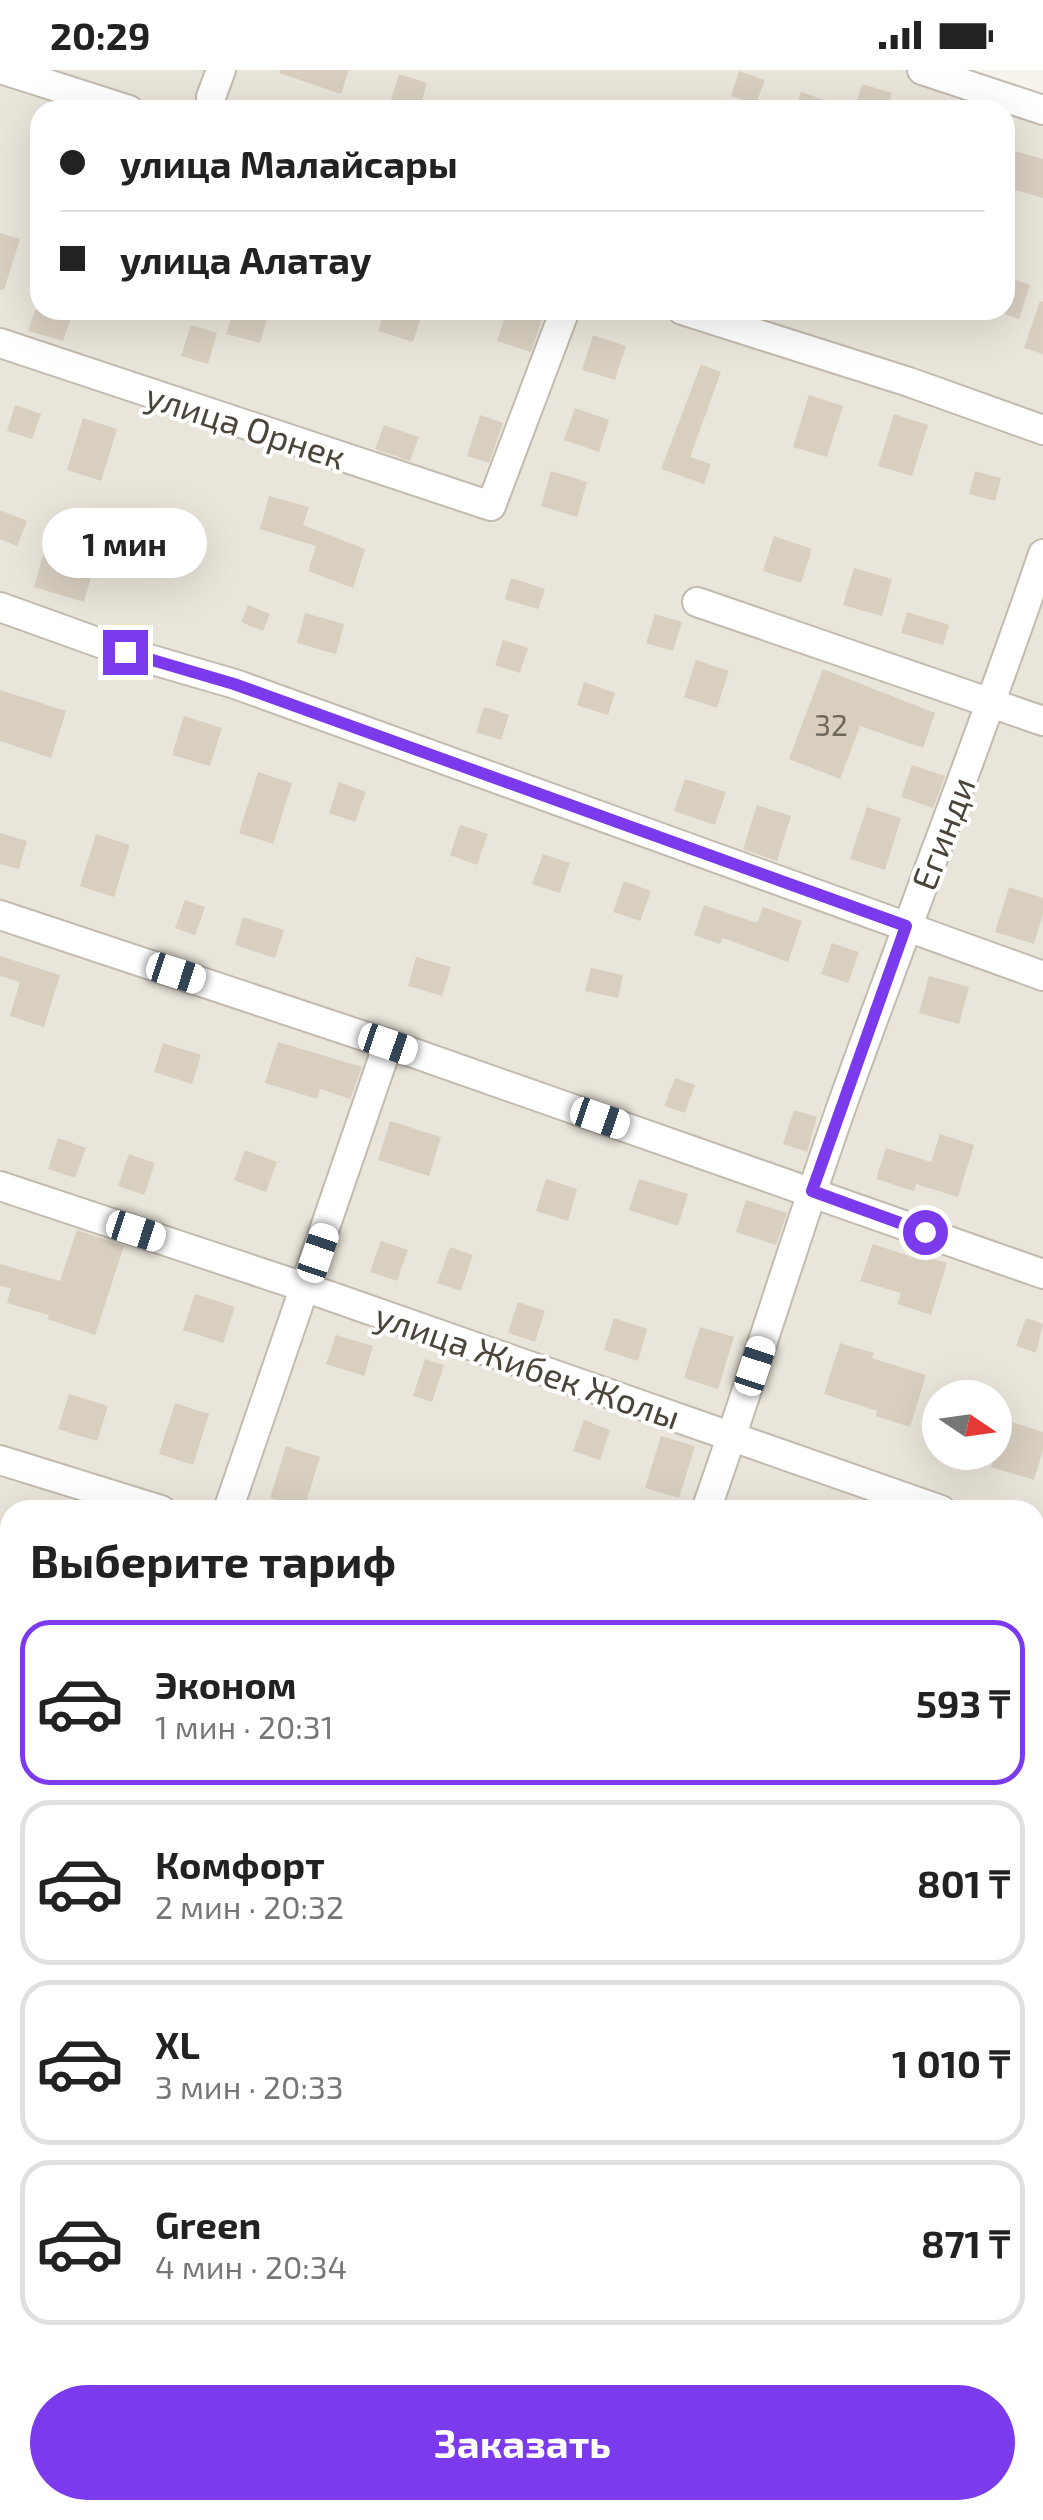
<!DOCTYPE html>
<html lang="ru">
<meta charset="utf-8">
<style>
:root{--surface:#fff;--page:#f6f6f6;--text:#222;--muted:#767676;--line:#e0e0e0;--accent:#7c3aed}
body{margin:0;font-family:"Exo 2",sans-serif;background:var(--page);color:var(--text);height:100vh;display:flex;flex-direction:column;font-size:38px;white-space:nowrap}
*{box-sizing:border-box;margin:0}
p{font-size:32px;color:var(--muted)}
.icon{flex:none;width:55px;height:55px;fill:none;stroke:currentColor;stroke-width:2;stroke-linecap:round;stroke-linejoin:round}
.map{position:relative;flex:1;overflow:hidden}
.sheet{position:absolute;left:0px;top:1430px;width:1045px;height:1020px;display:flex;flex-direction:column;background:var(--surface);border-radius:30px 30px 0 0;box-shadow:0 10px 40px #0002}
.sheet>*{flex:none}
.hud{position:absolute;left:30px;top:30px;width:985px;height:220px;border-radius:30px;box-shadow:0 10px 40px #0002;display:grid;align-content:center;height:220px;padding:0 30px;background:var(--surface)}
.needle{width:65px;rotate:103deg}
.buttons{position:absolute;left:922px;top:1310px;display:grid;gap:20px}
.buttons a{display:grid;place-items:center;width:90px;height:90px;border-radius:50%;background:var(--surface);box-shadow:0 10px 40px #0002;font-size:50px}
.end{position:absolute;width:45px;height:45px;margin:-22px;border:12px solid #7c3aed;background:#fff;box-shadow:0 0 0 5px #fff}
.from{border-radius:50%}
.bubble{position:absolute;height:70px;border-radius:35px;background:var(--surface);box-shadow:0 10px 40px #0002;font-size:32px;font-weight:700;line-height:70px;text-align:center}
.car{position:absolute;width:30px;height:60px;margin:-30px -15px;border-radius:12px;box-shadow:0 0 8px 2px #0007;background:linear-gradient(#fff 24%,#345 0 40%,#fff 0 76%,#345 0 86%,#fff 0)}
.hud b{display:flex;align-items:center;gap:35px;height:95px;font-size:38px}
.hud b+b{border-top:2px solid var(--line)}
.hud i{width:25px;height:25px;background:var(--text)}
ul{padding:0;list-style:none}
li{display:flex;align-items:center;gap:30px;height:165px;margin:0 20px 15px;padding:0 10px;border:5px solid var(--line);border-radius:30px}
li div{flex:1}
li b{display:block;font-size:38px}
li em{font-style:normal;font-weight:700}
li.on{border-color:var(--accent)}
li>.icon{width:90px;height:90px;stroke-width:1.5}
h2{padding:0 30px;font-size:45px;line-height:120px}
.cta{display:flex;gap:20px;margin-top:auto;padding:20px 30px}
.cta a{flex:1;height:115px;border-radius:60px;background:var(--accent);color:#fff;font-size:40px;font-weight:700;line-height:115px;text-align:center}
.status{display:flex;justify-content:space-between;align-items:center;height:70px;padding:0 50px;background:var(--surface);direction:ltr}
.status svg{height:28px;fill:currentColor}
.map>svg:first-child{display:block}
.residential{fill:#eae5da;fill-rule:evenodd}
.education{fill:#efe8d6}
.green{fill:#d2eab5}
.building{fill:#d8cfc1}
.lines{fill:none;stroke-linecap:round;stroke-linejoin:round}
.minor-casing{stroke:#c2bbae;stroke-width:32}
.minor{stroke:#fff;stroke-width:28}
.route{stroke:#7c3aed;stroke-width:12}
.labels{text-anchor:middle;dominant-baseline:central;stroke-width:8;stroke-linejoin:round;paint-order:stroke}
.number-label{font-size:30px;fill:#6e675b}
.street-label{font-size:35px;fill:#4b4439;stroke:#fff}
</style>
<div class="status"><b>20:29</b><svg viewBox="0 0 49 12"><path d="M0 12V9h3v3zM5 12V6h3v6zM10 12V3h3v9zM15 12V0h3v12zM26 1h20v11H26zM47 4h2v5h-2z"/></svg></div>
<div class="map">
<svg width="1043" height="2450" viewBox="0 0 1043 2450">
<rect width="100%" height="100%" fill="#f6f3ec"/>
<path class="residential" d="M0 0H922L1043 40V2158L1035 2157V1440H10V2238L0 2234ZM40 40H1005V240H40ZM940 1328H995V1382H940Z"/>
<polygon class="education" points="0,1685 10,1688 10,2115 0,2138"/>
<polygon class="green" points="1035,2094 1043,2095 1043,2450 0,2450 0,2234 10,2238 10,2440 1035,2440"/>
<g class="building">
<polygon points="280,0 349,0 341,24 279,3"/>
<polygon points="739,1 765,10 756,34 731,26"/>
<polygon points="399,4 427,13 419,40 389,36"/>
<polygon points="862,14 892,23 887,40 854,40"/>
<polygon points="801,22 845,37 844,40 795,40"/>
<polygon points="1005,78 1043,89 1043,128 1005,117"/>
<polygon points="0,163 20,169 4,220 0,220"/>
<polygon points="1005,206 1030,215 1019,249 1005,244"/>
<polygon points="1040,231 1043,232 1043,284 1024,278"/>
<polygon points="35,240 74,240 63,271 28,261"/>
<polygon points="234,240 268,246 260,273 226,264"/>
<polygon points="385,240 423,240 413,272 378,261"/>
<polygon points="507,240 545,240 531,282 497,271"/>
<polygon points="191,255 217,263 208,294 181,286"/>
<polygon points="593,265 626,276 615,310 582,300"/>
<polygon points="701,294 721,302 690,387 711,394 704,414 661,399"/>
<polygon points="809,325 843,336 827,387 793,377"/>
<polygon points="15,335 41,344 32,369 7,361"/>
<polygon points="575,338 609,350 599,382 564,370"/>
<polygon points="894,344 928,355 912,406 878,396"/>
<polygon points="480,345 503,353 489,393 467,386"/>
<polygon points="83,348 117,359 101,411 67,400"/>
<polygon points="384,355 419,367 410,391 375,379"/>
<polygon points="551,401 587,412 577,447 541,436"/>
<polygon points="975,401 1001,408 995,431 969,424"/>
<polygon points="269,426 309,437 303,455 365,479 353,518 308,501 316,476 260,459"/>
<polygon points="0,440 27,451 17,476 0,469"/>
<polygon points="774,466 812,479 801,513 763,501"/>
<polygon points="43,485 93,500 84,532 34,517"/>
<polygon points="854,498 892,509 882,546 843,535"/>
<polygon points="511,508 545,519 538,539 505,529"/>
<polygon points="248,535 270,544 263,561 241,552"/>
<polygon points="907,542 949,555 943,575 901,563"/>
<polygon points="305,543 344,554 336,584 297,573"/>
<polygon points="655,544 682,552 673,581 646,573"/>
<polygon points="503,570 528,578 520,603 495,595"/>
<polygon points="696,590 729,601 717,638 684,627"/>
<polygon points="823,599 935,643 923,678 860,656 840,709 789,689"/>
<polygon points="584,612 615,623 608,645 577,635"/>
<polygon points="0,620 66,641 51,688 0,671"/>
<polygon points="484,637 509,645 501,670 476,662"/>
<polygon points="184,646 222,658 210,696 172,685"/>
<polygon points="912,695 945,706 933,738 901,727"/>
<polygon points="258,702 292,713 273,774 239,763"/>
<polygon points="685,709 726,722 715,755 674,741"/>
<polygon points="339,712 366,722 355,752 329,743"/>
<polygon points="757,735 791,746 777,791 743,779"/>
<polygon points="867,737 901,748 885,800 850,789"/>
<polygon points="460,755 488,764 477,795 450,785"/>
<polygon points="0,763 27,771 19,799 0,794"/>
<polygon points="96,764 130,775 114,827 80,816"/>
<polygon points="543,784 570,793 560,823 532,814"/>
<polygon points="624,811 651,821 640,851 613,842"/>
<polygon points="1009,817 1043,828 1043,844 1034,874 995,862"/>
<polygon points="185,830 205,837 195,865 175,858"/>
<polygon points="704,835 757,853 763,837 802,851 788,892 723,868 720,874 694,865"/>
<polygon points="243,847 284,860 275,888 235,875"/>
<polygon points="832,873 859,882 848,913 821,904"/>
<polygon points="0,886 60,905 44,957 10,946 20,912 0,906"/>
<polygon points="416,887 451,897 442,926 408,916"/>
<polygon points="591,898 623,905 618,928 585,921"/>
<polygon points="929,906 969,917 959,954 919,943"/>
<polygon points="278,972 362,997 350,1029 320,1019 317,1029 265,1013"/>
<polygon points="163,973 201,985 192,1014 154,1002"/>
<polygon points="675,1008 695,1015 685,1043 664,1036"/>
<polygon points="794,1040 817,1047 807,1082 783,1074"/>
<polygon points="390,1051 441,1067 429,1106 378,1090"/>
<polygon points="940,1064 974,1075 958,1127 916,1114 914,1121 876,1109 886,1078 931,1092"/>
<polygon points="58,1068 86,1078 75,1108 48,1099"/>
<polygon points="245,1080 277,1092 266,1122 234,1110"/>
<polygon points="129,1084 155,1093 144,1125 118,1116"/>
<polygon points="546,1109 577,1119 568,1151 536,1141"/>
<polygon points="639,1109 688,1124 678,1156 629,1140"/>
<polygon points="746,1130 787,1143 776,1175 736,1162"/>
<polygon points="77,1160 124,1176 95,1265 47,1249 49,1245 7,1233 11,1218 0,1216 0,1194 60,1211"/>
<polygon points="381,1171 408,1180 397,1211 370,1202"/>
<polygon points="873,1174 912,1187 913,1183 947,1193 931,1245 897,1234 901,1223 860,1211"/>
<polygon points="450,1177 473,1185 461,1221 437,1213"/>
<polygon points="195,1224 235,1237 223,1273 183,1260"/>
<polygon points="518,1232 545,1241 535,1272 508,1263"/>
<polygon points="614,1248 647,1259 638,1291 604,1280"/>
<polygon points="1026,1248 1043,1254 1036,1283 1016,1276"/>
<polygon points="700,1257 734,1267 718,1319 684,1308"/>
<polygon points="336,1265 373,1276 364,1306 326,1294"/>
<polygon points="840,1273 874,1283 872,1288 926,1305 910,1357 876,1346 877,1341 824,1324"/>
<polygon points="425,1289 444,1295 432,1332 413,1326"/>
<polygon points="69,1324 108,1336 97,1371 58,1359"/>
<polygon points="175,1333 209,1344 193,1395 159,1384"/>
<polygon points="584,1350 610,1360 600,1390 573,1381"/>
<polygon points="1005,1350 1043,1362 1043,1380 1034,1410 991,1397"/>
<polygon points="661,1366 695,1376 679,1428 645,1418"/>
<polygon points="286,1376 320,1387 304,1439 270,1428"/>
</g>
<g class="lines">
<g class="minor-casing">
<g id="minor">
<polyline points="4,0 129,40"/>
<polyline points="922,0 1043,40"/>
<polyline points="211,40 211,27 221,0"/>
<polyline points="682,240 909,312 1043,360"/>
<polyline points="0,273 491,436 565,240"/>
<polyline points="697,532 1043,651"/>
<polyline points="0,537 125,582 235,614 1043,906"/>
<polyline points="0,845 388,974 1043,1204"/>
<polyline points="0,1116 307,1218 941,1440"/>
<polyline points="0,1390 161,1440"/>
<polyline points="228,1440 388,974"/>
<path d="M706 1440C753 1307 794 1171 841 1038 907 853 980 670 1043 484"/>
<polyline points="1035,1473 1043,1476"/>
<polyline points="0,1655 10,1658"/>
<polyline points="1035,1734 1043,1737"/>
<polyline points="1035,1854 1043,1832"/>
<polyline points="1035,2014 1043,2017"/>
</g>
</g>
<use href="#minor" class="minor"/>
</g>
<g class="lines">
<polyline class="route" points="125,582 234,614 906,856 812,1121 925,1162"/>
</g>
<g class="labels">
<g class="number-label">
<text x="831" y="654">32</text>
</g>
<g class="street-label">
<text transform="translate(246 355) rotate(18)">улица Орнек</text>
<text transform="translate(942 763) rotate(-69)">Егинди</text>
<text transform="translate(528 1295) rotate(19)">улица Жибек Жолы</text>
</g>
</g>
</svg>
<div class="buttons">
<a><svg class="needle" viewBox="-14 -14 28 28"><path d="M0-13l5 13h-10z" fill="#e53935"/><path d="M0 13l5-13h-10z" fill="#767676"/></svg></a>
</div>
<i class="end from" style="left:925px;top:1162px"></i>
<i class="end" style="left:125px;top:582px"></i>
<div class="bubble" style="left:42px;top:438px;width:165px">1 мин</div>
<i class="car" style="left:176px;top:903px;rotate:108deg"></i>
<i class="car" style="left:388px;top:974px;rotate:109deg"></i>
<i class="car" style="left:600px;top:1048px;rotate:109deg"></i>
<i class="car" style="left:136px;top:1161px;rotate:108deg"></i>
<i class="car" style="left:318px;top:1183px;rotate:19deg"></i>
<i class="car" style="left:755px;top:1296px;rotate:18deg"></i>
<div class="hud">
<b><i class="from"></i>улица Малайсары</b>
<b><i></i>улица Алатау</b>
</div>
<section class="sheet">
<h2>Выберите тариф</h2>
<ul>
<li class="on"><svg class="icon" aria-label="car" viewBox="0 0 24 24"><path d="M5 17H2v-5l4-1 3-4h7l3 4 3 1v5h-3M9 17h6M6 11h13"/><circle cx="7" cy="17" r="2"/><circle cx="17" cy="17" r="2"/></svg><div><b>Эконом</b><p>1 мин · 20:31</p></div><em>593 ₸</em></li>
<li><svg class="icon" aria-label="car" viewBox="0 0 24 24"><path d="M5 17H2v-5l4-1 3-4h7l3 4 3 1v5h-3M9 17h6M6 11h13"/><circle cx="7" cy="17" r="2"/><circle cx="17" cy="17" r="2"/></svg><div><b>Комфорт</b><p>2 мин · 20:32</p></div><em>801 ₸</em></li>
<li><svg class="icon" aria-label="car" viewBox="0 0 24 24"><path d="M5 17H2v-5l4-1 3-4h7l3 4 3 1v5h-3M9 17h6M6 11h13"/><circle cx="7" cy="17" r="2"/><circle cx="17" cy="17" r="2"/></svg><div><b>XL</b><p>3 мин · 20:33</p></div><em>1 010 ₸</em></li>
<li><svg class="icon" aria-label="car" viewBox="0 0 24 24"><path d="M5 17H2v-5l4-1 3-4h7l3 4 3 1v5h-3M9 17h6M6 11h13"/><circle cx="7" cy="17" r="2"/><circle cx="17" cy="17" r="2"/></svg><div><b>Green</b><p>4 мин · 20:34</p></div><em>871 ₸</em></li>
</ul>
<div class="cta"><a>Заказать</a></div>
</section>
</div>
